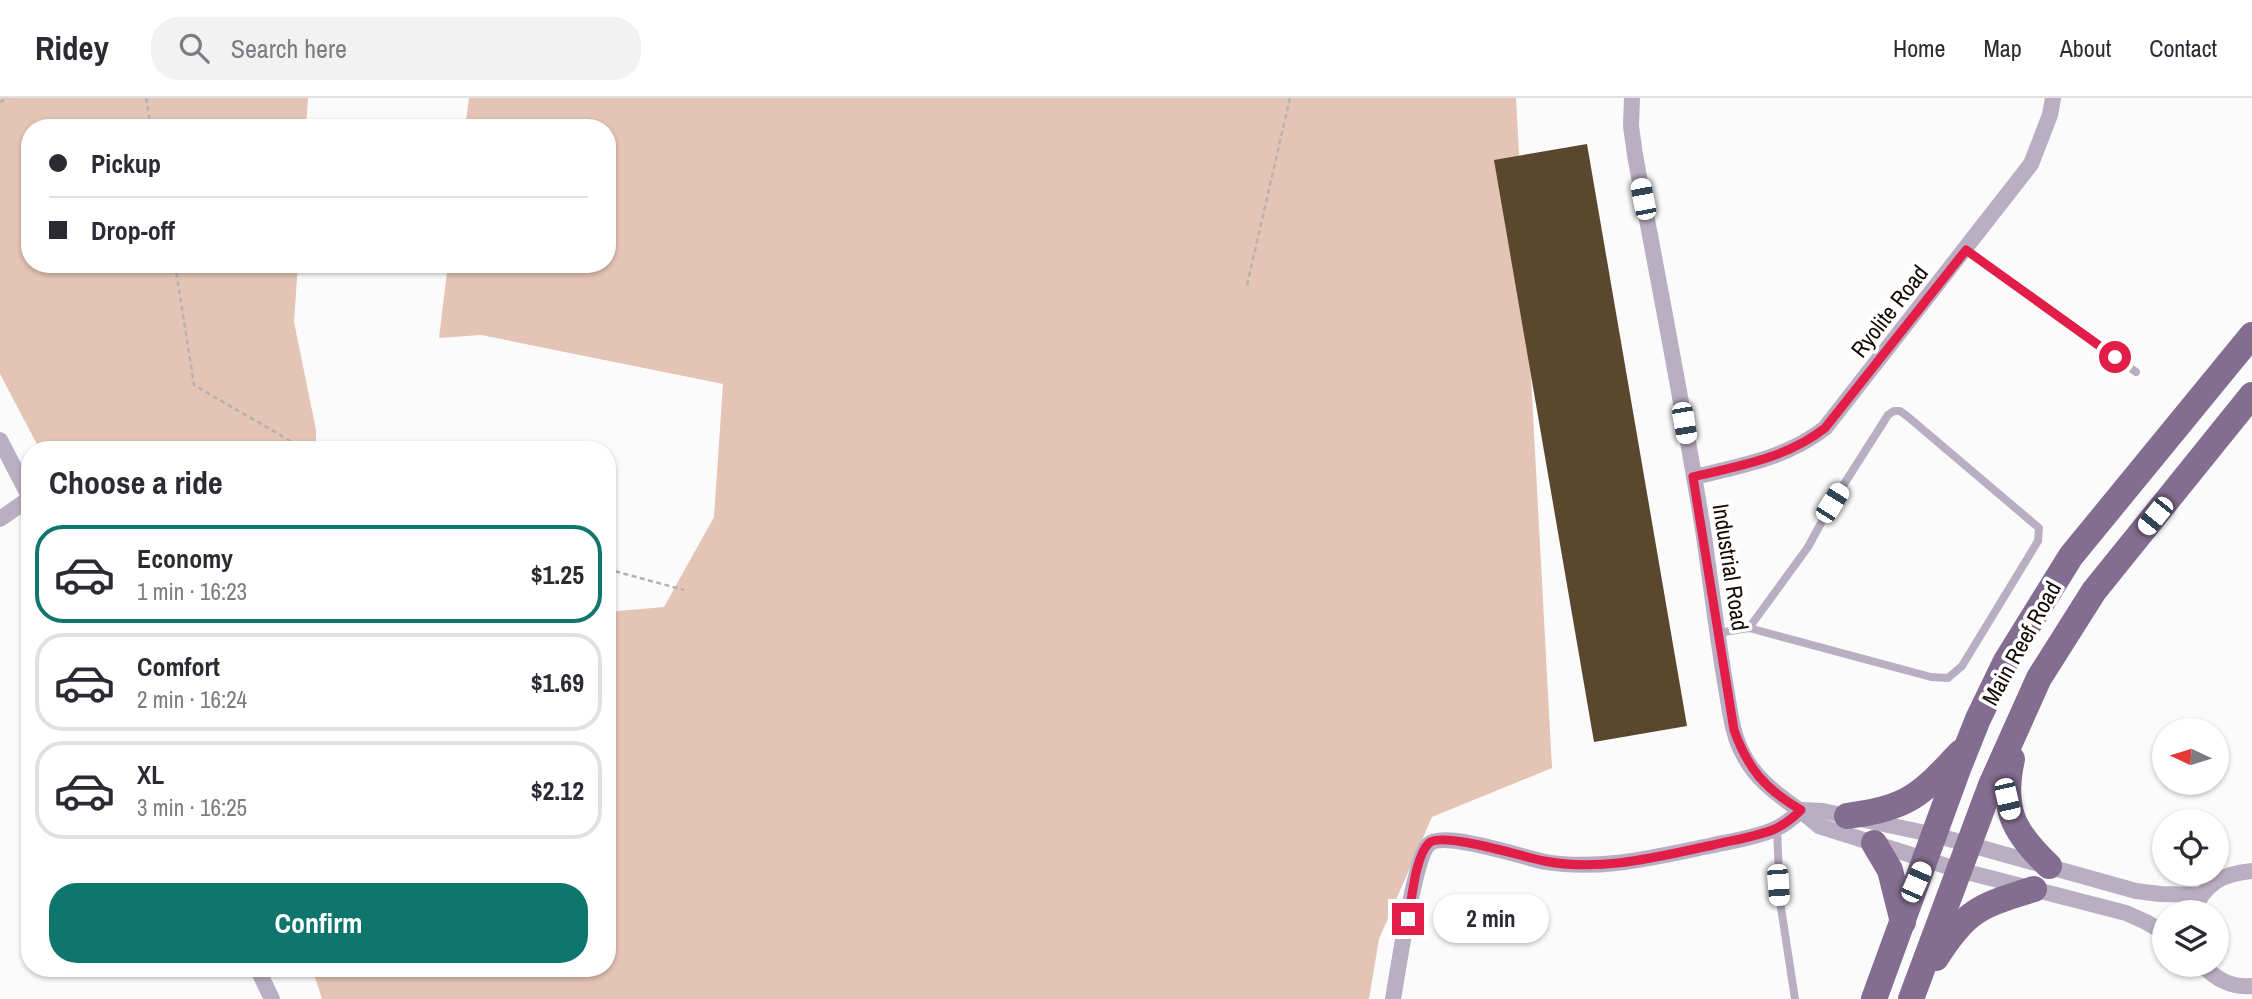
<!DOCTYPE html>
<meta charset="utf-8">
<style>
:root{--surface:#fff;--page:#f2f2f3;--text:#2b2b33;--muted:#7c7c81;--line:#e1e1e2;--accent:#0f766e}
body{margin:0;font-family:"Archivo Narrow",sans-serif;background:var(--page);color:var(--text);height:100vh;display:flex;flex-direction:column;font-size:26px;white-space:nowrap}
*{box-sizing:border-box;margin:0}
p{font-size:23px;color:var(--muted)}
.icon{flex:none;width:38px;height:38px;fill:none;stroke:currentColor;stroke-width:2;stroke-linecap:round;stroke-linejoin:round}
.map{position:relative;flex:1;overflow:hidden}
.drawer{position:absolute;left:21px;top:343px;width:595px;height:536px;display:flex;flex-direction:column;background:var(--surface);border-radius:28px;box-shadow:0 2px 5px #0004}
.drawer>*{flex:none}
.top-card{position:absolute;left:21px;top:21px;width:595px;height:154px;border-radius:28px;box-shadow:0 2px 5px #0004;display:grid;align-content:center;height:154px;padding:0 28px;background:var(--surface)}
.needle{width:46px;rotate:274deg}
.controls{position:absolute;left:2152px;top:620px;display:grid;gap:14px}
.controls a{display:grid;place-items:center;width:77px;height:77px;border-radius:50%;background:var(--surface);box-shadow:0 2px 5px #0004;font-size:35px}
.end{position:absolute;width:32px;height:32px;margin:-16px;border:9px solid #e11d48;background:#fff;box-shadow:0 0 0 4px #fff}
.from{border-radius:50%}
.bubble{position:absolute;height:49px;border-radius:24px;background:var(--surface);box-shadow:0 2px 5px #0004;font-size:23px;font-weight:700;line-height:49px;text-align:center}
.car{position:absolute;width:21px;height:42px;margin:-21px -10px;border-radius:9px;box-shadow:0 0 5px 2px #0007;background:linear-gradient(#fff 24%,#345 0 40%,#fff 0 76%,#345 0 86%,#fff 0)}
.top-card b{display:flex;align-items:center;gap:24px;height:66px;font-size:26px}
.top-card b+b{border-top:2px solid var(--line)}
.top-card i{width:18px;height:18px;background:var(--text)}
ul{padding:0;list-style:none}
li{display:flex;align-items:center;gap:21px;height:98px;margin:0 14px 10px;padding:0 14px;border:4px solid var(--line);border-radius:28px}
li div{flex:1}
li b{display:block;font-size:26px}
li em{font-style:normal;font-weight:700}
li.active{border-color:var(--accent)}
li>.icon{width:63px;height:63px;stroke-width:1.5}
h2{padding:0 28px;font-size:32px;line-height:84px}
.action{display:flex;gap:14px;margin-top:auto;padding:14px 28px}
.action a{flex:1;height:80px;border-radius:28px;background:var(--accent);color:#fff;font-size:28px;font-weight:700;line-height:80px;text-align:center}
header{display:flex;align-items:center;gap:42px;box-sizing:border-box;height:98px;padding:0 35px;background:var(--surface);border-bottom:2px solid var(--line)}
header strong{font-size:33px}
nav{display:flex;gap:38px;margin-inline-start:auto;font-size:24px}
.search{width:490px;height:63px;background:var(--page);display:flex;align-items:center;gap:18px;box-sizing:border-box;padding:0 24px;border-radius:28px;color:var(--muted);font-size:26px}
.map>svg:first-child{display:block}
.green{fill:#e4c4b4}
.building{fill:#5b472e}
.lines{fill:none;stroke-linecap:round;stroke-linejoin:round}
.path{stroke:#b5b2b0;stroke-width:2.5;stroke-dasharray:5 3.5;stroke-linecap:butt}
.lane{stroke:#baaec2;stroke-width:8}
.street{stroke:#baaec2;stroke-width:16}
.primary{stroke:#836d90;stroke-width:26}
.route{stroke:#e11d48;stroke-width:9}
.labels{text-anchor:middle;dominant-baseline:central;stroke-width:7;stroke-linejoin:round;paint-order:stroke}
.street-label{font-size:23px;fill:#140904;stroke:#fff}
</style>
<header>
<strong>Ridey</strong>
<div class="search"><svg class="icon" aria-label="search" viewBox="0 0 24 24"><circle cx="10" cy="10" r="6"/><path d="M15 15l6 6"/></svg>Search here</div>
<nav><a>Home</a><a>Map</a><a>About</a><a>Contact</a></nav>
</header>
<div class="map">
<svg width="2252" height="901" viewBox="0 0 2252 901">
<rect width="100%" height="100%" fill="#fbfbfb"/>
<g class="green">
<polygon points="0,0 308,0 306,30 30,30 30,166 298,166 294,224 316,332 316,352 40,352 0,276"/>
<polygon points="469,0 1516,0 1552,670 1432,719 1379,841 1369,901 322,901 312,870 607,870 607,514 664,509 714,419 723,286 481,237 439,240 448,166 607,166 607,30 465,30"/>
</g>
<polygon class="building" points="1587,46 1687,628 1594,644 1494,62"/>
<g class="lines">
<g class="path">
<polyline points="146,0 151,30"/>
<polyline points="0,4 8,0"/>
<polyline points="175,166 194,287 306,352"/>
<polyline points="1247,187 1290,0"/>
<polyline points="607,471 684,492"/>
</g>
<g class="lane">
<polyline points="1966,152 2136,274"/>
<polyline points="1718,535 1749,530 1931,579 1948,580 1962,568 2038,443 2039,430 1907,318 1900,313 1894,313 1888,317 1832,405 1808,449 1749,530"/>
<polyline points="1777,730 1780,803 1795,901"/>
</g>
<g class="street">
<path d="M1632 0 1631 28 1635 57C1658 182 1683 307 1703 432 1711 485 1717 538 1726 590 1730 612 1732 636 1743 656 1760 690 1792 704 1819 728L1959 772 2126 815 2146 824 2165 835"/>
<polyline points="0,342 30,400"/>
<path d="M1694 379C1740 368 1787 360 1825 330L2031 66 2050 17 2053 0"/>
<polyline points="0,421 30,400"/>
<path d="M2192 814C2206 785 2220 776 2252 773"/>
<path d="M2201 866C2216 881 2231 890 2252 888"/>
<polyline points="257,870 272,901"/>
<path d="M1393 901C1398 873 1414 762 1428 747 1442 731 1524 760 1546 764 1601 773 1655 759 1709 748 1731 743 1755 740 1775 731 1786 726 1793 720 1801 712L1823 713 1935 737 2136 793 2160 796 2200 797"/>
</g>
<g class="primary">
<path d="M2012 661C2001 711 2013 734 2049 768"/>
<path d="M1847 718C1867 715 1888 712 1907 702 1928 691 1944 671 1961 654"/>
<polyline points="1874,745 1890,772 1903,824"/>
<path d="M1936 860C1967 811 1980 808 2034 791"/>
<polyline points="1874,901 1958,671 1978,621 2006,563 2071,458 2252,237"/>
<polyline points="1911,901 1991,687 2039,580 2094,493 2252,297"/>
</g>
</g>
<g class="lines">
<path class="route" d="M1408 821C1412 802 1415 758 1429 745 1443 733 1523 759 1544 763 1601 774 1657 759 1713 747 1733 742 1756 739 1775 731 1785 726 1793 720 1801 712 1765 691 1748 671 1734 632L1693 379C1739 368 1787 360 1825 330L1966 152 2115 259"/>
</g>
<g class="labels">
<g class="street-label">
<text transform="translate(1889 213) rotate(-52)">Ryolite Road</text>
<text transform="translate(1731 469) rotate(81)">Industrial Road</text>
<text transform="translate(2021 545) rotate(-61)">Main Reef Road</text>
</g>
</g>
</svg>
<div class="controls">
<a><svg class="needle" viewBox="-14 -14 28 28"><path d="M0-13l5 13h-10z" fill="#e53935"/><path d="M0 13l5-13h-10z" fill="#7c7c81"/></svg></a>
<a><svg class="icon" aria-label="locate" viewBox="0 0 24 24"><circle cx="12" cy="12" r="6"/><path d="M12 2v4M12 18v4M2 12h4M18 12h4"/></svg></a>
<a><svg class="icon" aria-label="layers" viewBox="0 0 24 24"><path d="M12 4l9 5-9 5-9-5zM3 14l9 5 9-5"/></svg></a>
</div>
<i class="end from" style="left:2115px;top:259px"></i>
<i class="end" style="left:1408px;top:821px"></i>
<div class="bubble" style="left:1433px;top:796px;width:116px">2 min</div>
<i class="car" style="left:1643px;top:101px;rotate:349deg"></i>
<i class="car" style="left:1684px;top:325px;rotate:170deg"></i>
<i class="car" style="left:1832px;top:405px;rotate:32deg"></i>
<i class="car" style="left:2155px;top:418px;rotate:219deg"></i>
<i class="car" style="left:2007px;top:701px;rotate:167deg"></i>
<i class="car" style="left:1916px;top:784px;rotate:24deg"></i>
<i class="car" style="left:1778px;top:787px;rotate:176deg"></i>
<div class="top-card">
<b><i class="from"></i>Pickup</b>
<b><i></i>Drop-off</b>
</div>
<section class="drawer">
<h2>Choose a ride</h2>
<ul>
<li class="active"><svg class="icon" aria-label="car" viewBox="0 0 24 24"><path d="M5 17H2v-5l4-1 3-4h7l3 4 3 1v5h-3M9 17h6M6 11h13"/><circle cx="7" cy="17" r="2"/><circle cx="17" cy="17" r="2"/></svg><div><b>Economy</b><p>1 min · 16:23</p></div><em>$1.25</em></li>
<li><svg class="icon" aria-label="car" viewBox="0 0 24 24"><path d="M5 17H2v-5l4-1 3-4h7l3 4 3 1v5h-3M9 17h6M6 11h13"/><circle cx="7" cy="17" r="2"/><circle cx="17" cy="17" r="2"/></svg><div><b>Comfort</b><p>2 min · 16:24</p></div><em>$1.69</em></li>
<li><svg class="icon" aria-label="car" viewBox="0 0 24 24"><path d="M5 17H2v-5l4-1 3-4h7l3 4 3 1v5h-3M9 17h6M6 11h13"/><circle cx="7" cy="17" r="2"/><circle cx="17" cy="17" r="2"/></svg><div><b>XL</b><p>3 min · 16:25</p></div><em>$2.12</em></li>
</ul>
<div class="action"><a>Confirm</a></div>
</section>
</div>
